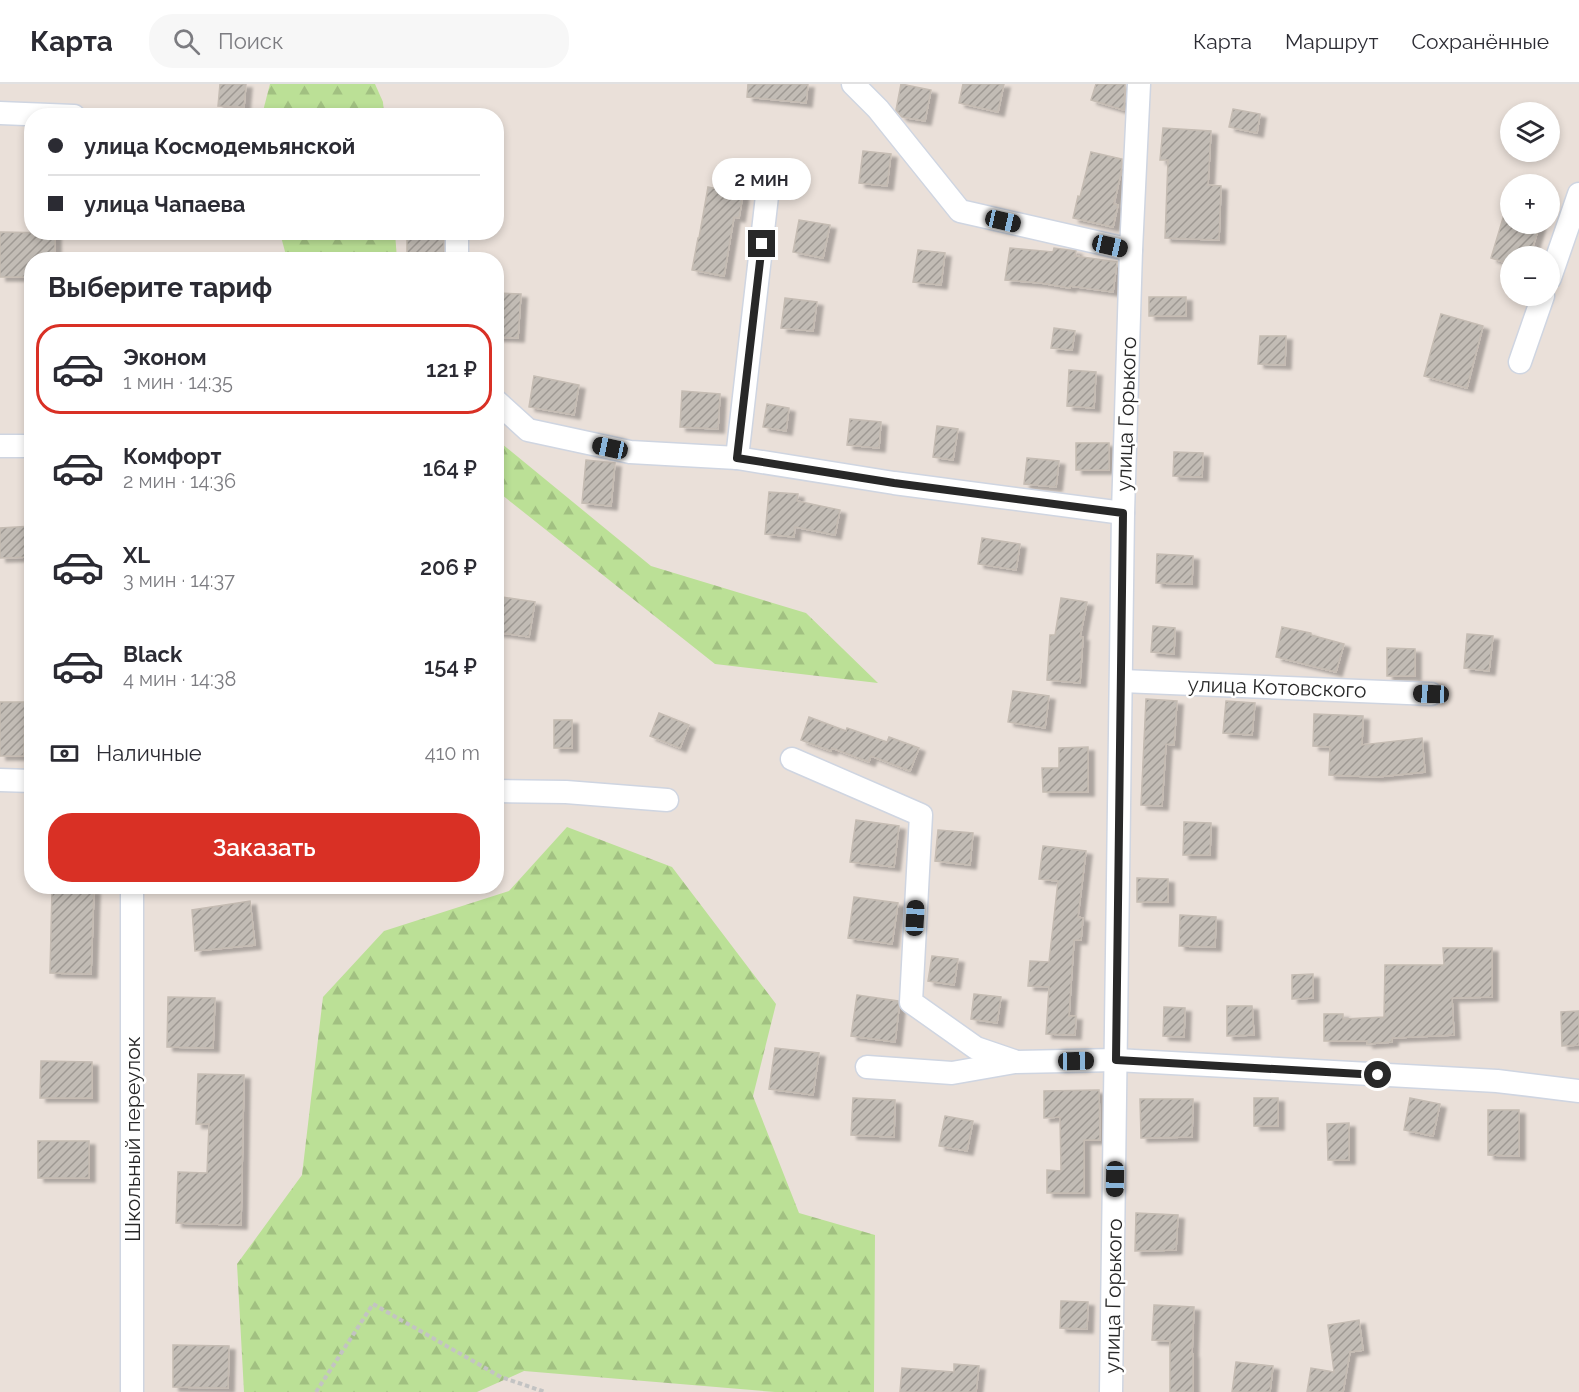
<!DOCTYPE html>
<html lang="ru">
<meta charset="utf-8">
<style>
:root{--surface:#fff;--page:#f7f7f7;--text:#2b2b33;--muted:#7c7c81;--line:#e1e1e2;--accent:#d93025}
body{margin:0;font-family:Raleway,sans-serif;background:var(--page);color:var(--text);height:100vh;display:flex;flex-direction:column;font-size:22px;white-space:nowrap}
*{box-sizing:border-box;margin:0}
p{font-size:20px;color:var(--muted)}
.icon{flex:none;width:33px;height:33px;fill:none;stroke:currentColor;stroke-width:2;stroke-linecap:round;stroke-linejoin:round}
.map{position:relative;flex:1;overflow:hidden}
.details{position:absolute;left:24px;top:168px;width:480px;height:642px;display:flex;flex-direction:column;background:var(--surface);border-radius:24px;box-shadow:0 3px 9px #0003}
.details>*{flex:none}
.hud{position:absolute;left:24px;top:24px;width:480px;height:132px;border-radius:24px;box-shadow:0 3px 9px #0003;display:grid;align-content:center;height:132px;padding:0 24px;background:var(--surface)}
.controls{position:absolute;left:1500px;top:18px;display:grid;gap:12px}
.controls a{display:grid;place-items:center;width:60px;height:60px;border-radius:50%;background:var(--surface);box-shadow:0 3px 9px #0003;font-size:30px}
.end{position:absolute;width:27px;height:27px;margin:-14px;border:8px solid #282828;background:#fff;box-shadow:0 0 0 3px #fff}
.from{border-radius:50%}
.bubble{position:absolute;height:42px;border-radius:21px;background:var(--surface);box-shadow:0 3px 9px #0003;font-size:20px;font-weight:600;line-height:42px;text-align:center}
.car{position:absolute;width:18px;height:36px;margin:-18px -9px;border-radius:8px;box-shadow:0 0 4px 2px #0007;background:linear-gradient(#222 24%,#8ab4d8 0 40%,#222 0 76%,#8ab4d8 0 86%,#222 0)}
.hud b{display:flex;align-items:center;gap:21px;height:57px;font-size:22px}
.hud b+b{border-top:2px solid var(--line)}
.hud i{width:15px;height:15px;background:var(--text)}
ul{padding:0;list-style:none}
li{display:flex;align-items:center;gap:18px;height:90px;margin:0 12px 9px;padding:0 12px;border:3px solid transparent;border-radius:24px}
li div{flex:1}
li b{display:block;font-size:22px}
li em{font-style:normal;font-weight:600}
li.on{border-color:var(--accent)}
li>.icon{width:54px;height:54px;stroke-width:1.5}
h2{padding:0 24px;font-size:27px;line-height:72px}
.pay{display:flex;align-items:center;gap:15px;height:66px;padding:0 24px;font-size:22px}
.pay p{margin-inline-start:auto}
.cta{display:flex;gap:12px;margin-top:auto;padding:12px 24px}
.cta a{flex:1;height:69px;border-radius:24px;background:var(--accent);color:#fff;font-size:24px;font-weight:600;line-height:69px;text-align:center}
header{display:flex;align-items:center;gap:36px;box-sizing:border-box;height:84px;padding:0 30px;background:var(--surface);border-bottom:2px solid var(--line)}
header strong{font-size:28px}
nav{display:flex;gap:33px;margin-inline-start:auto;font-size:21px}
.search{width:420px;height:54px;background:var(--page);display:flex;align-items:center;gap:15px;box-sizing:border-box;padding:0 21px;border-radius:24px;color:var(--muted);font-size:22px}
.map>svg:first-child{display:block}
.forest{fill:url(#forest-firs)}
.building{fill:url(#building-hatch);stroke:#c5bcb3;stroke-width:1.5;filter:url(#shadow)}
.lines{fill:none;stroke-linecap:round;stroke-linejoin:round}
.minor-casing{stroke:#cfd5e1;stroke-width:25}
.path{stroke:#c3c3c3;stroke-width:4;stroke-dasharray:4.5 3;stroke-linecap:butt}
.minor{stroke:#fff;stroke-width:22}
.route{stroke:#282828;stroke-width:8}
.labels{text-anchor:middle;dominant-baseline:central;stroke-width:5;stroke-linejoin:round;paint-order:stroke}
.street-label{font-size:21px;fill:#282828;stroke:#fff}
</style>
<header>
<strong>Карта</strong>
<div class="search"><svg class="icon" aria-label="search" viewBox="0 0 24 24"><circle cx="10" cy="10" r="6"/><path d="M15 15l6 6"/></svg>Поиск</div>
<nav><a>Карта</a><a>Маршрут</a><a>Сохранённые</a></nav>
</header>
<div class="map">
<svg width="1579" height="1308" viewBox="0 0 1579 1308">
<defs>
<pattern id="forest-firs" width="22" height="20" patternUnits="userSpaceOnUse" patternTransform="scale(1.5)"><rect width="22" height="20" fill="#bbe096"/><path d="M5 1l3.5 6h-7zM16 11l3.5 6h-7z" fill="#a1c081"/></pattern>
<pattern id="building-hatch" width="6" height="6" patternUnits="userSpaceOnUse" patternTransform="scale(1.5)"><rect width="6" height="6" fill="#c2bcb5"/><path d="M-1 1l2-2M0 6l6-6M5 7l2-2" fill="none" stroke="#9e9993"/></pattern>
<filter id="shadow"><feDropShadow dx="6" dy="4" stdDeviation="1.5" flood-color="#0004"/></filter>
</defs>
<rect width="100%" height="100%" fill="#eae0d9"/>
<g class="forest">
<polygon points="270,0 375,0 383,18 384,31 262,31"/>
<polygon points="280,149 395,149 397,175 287,175"/>
<polygon points="496,355 651,482 806,529 878,599 715,580 497,407"/>
<polygon points="567,743 672,783 776,920 753,1012 799,1129 875,1151 874,1308 775,1308 524,1287 477,1308 244,1308 237,1180 302,1091 323,913 384,847 509,807"/>
</g>
<g class="building">
<polygon points="220,0 246,0 244,23 218,22"/>
<polygon points="748,0 808,0 806,19 747,13"/>
<polygon points="901,0 931,6 925,37 902,33 896,26"/>
<polygon points="963,0 1004,0 998,28 959,19"/>
<polygon points="1096,0 1125,0 1124,26 1091,16"/>
<polygon points="1233,25 1260,30 1257,49 1229,43"/>
<polygon points="1163,44 1211,47 1208,101 1221,102 1219,156 1165,154 1168,76 1160,76"/>
<polygon points="863,67 891,70 887,102 859,99"/>
<polygon points="1091,68 1122,75 1121,89 1114,120 1118,121 1113,143 1073,134 1078,112 1080,113"/>
<polygon points="708,103 743,110 739,134 734,133 724,192 692,186 698,154 699,154"/>
<polygon points="1506,124 1510,124 1510,140 1540,140 1530,172 1510,172 1510,180 1491,174"/>
<polygon points="799,136 830,141 823,174 793,168"/>
<polygon points="0,148 55,149 55,176 32,176 32,193 0,193"/>
<polygon points="407,148 444,148 444,173 407,172"/>
<polygon points="1010,164 1053,168 1054,164 1076,167 1075,172 1117,178 1113,208 1070,202 1070,204 1041,199 1005,196"/>
<polygon points="918,166 945,169 941,201 913,198"/>
<polygon points="496,209 521,210 518,254 496,253"/>
<rect x="1149" y="213" width="37" height="19"/>
<polygon points="785,214 817,218 813,247 781,244"/>
<polygon points="1441,230 1483,242 1467,304 1424,292"/>
<polygon points="1054,244 1075,247 1072,266 1051,264"/>
<polygon points="1260,252 1286,252 1285,281 1258,280"/>
<polygon points="1069,286 1096,288 1094,324 1067,322"/>
<polygon points="534,292 579,301 574,331 529,323"/>
<polygon points="682,307 720,310 718,345 680,343"/>
<polygon points="767,320 789,324 786,347 763,343"/>
<polygon points="850,335 881,338 879,364 847,361"/>
<polygon points="937,342 958,345 953,376 933,373"/>
<rect x="1076" y="359" width="33" height="27"/>
<polygon points="1174,368 1203,369 1202,393 1173,392"/>
<polygon points="1027,374 1059,377 1056,403 1024,400"/>
<polygon points="586,376 615,379 611,422 582,419"/>
<polygon points="769,408 798,410 797,417 840,426 835,451 795,443 794,453 765,450"/>
<polygon points="32,442 32,473 0,474 0,444"/>
<polygon points="982,454 1020,460 1016,486 978,480"/>
<polygon points="1157,470 1193,472 1192,500 1156,499"/>
<polygon points="496,512 535,518 529,553 496,548"/>
<polygon points="1061,514 1087,518 1080,553 1083,553 1080,599 1047,596 1050,551 1055,551"/>
<polygon points="1153,542 1175,544 1174,570 1151,568"/>
<polygon points="1282,543 1311,549 1311,551 1344,560 1336,588 1276,573"/>
<polygon points="1467,550 1493,552 1489,587 1464,584"/>
<polygon points="1387,564 1415,565 1415,592 1387,592"/>
<polygon points="1013,607 1049,612 1045,644 1008,638"/>
<polygon points="1146,615 1177,617 1174,661 1166,660 1162,722 1141,721"/>
<polygon points="1226,617 1255,619 1252,651 1223,649"/>
<polygon points="0,618 25,618 24,672 0,672"/>
<polygon points="659,629 689,641 680,664 650,652"/>
<polygon points="1314,630 1363,632 1362,661 1422,654 1425,688 1377,693 1329,691 1330,663 1313,662"/>
<polygon points="809,633 846,647 847,644 887,658 889,653 919,664 910,687 871,672 869,678 832,664 831,667 801,656"/>
<rect x="554" y="636" width="18" height="28"/>
<polygon points="1088,663 1088,708 1043,708 1042,684 1059,684 1059,664"/>
<polygon points="856,736 899,742 894,783 850,778"/>
<polygon points="1184,738 1211,739 1210,771 1183,771"/>
<polygon points="938,746 973,749 970,781 935,777"/>
<polygon points="1043,762 1086,767 1078,833 1083,834 1081,856 1074,856 1069,932 1076,932 1075,951 1046,950 1049,903 1028,902 1030,877 1049,878 1058,797 1039,795"/>
<polygon points="1137,794 1168,795 1168,818 1137,818"/>
<polygon points="52,805 94,806 91,890 50,889"/>
<polygon points="854,813 898,819 892,860 848,854"/>
<polygon points="250,817 255,861 195,867 192,826"/>
<polygon points="1180,831 1216,833 1215,863 1179,862"/>
<polygon points="1443,864 1492,864 1492,913 1452,914 1454,951 1392,954 1392,958 1367,960 1367,957 1324,957 1324,930 1343,930 1343,935 1384,933 1385,881 1444,881"/>
<polygon points="932,872 958,875 954,901 928,897"/>
<polygon points="1313,890 1313,914 1292,915 1292,891"/>
<polygon points="974,910 1001,913 997,939 971,935"/>
<polygon points="857,911 898,917 899,924 895,958 851,952"/>
<polygon points="168,913 215,914 213,964 167,963"/>
<polygon points="1227,922 1252,922 1254,951 1227,952"/>
<polygon points="1164,923 1185,924 1184,953 1163,952"/>
<polygon points="1579,927 1579,961 1562,962 1561,928"/>
<polygon points="775,964 819,969 813,1011 769,1005"/>
<polygon points="41,977 92,978 92,1014 40,1014"/>
<polygon points="198,990 244,991 241,1141 176,1139 178,1088 207,1089 209,1040 196,1040"/>
<polygon points="1099,1006 1100,1056 1084,1056 1084,1109 1047,1109 1047,1086 1061,1087 1060,1033 1044,1034 1044,1007"/>
<polygon points="853,1014 895,1016 894,1053 851,1051"/>
<rect x="1254" y="1014" width="24" height="28"/>
<polygon points="1410,1014 1440,1020 1433,1052 1404,1046"/>
<polygon points="1140,1015 1193,1015 1192,1053 1141,1054"/>
<polygon points="1488,1026 1519,1026 1519,1072 1488,1071"/>
<polygon points="945,1032 973,1037 967,1067 939,1062"/>
<polygon points="1349,1039 1349,1076 1328,1076 1327,1040"/>
<rect x="38" y="1057" width="51" height="37"/>
<polygon points="1136,1129 1178,1131 1176,1166 1135,1167"/>
<polygon points="1061,1217 1088,1218 1087,1245 1060,1244"/>
<polygon points="1154,1221 1194,1223 1192,1270 1193,1270 1193,1308 1170,1308 1170,1257 1152,1256"/>
<polygon points="1359,1236 1363,1266 1350,1268 1343,1308 1307,1308 1311,1284 1334,1288 1328,1241"/>
<polygon points="173,1261 229,1262 228,1304 173,1303"/>
<polygon points="1236,1278 1273,1282 1270,1308 1232,1308"/>
<polygon points="954,1280 979,1282 976,1308 900,1308 902,1284 954,1288"/>
</g>
<g class="lines">
<g class="minor-casing">
<g id="minor">
<polyline points="853,0 878,25 960,127 1131,166"/>
<polyline points="0,29 74,32"/>
<polyline points="457,176 457,148"/>
<polyline points="1550,194 1579,110"/>
<polyline points="1520,278 1543,212"/>
<polyline points="496,317 528,346 630,368 737,374 894,399 1123,429"/>
<polyline points="0,362 32,362"/>
<polyline points="737,374 767,112"/>
<polyline points="1122,597 1431,610"/>
<polyline points="792,675 921,731 911,918 976,964 1014,977"/>
<polyline points="0,696 32,697"/>
<polyline points="496,707 566,708 667,716"/>
<polyline points="132,802 132,1308"/>
<polyline points="867,983 952,989 1015,978 1116,976 1497,997 1579,1007"/>
<polyline points="1111,1308 1123,429 1131,166 1139,0"/>
</g>
</g>
<polyline class="path" points="316,1308 373,1220 501,1293 545,1308"/>
<use href="#minor" class="minor"/>
</g>
<g class="lines">
<polyline class="route" points="762,160 737,374 894,399 1123,429 1116,976 1378,991"/>
</g>
<g class="labels">
<g class="street-label">
<text transform="translate(1126 330) rotate(-88)">улица Горького</text>
<text transform="translate(1277 603) rotate(2)">улица Котовского</text>
<text transform="translate(132 1055) rotate(-90)">Школьный переулок</text>
<text transform="translate(1113 1212) rotate(-89)">улица Горького</text>
</g>
</g>
</svg>
<div class="controls">
<a><svg class="icon" aria-label="layers" viewBox="0 0 24 24"><path d="M12 4l9 5-9 5-9-5zM3 14l9 5 9-5"/></svg></a>
<a>+</a>
<a>−</a>
</div>
<i class="end from" style="left:1378px;top:991px"></i>
<i class="end" style="left:762px;top:160px"></i>
<div class="bubble" style="left:712px;top:74px;width:99px">2 мин</div>
<i class="car" style="left:1003px;top:137px;rotate:103deg"></i>
<i class="car" style="left:1110px;top:162px;rotate:103deg"></i>
<i class="car" style="left:610px;top:364px;rotate:282deg"></i>
<i class="car" style="left:1431px;top:610px;rotate:272deg"></i>
<i class="car" style="left:915px;top:834px;rotate:3deg"></i>
<i class="car" style="left:1076px;top:977px;rotate:89deg"></i>
<i class="car" style="left:1115px;top:1095px;rotate:181deg"></i>
<div class="hud">
<b><i class="from"></i>улица Космодемьянской</b>
<b><i></i>улица Чапаева</b>
</div>
<section class="details">
<h2>Выберите тариф</h2>
<ul>
<li class="on"><svg class="icon" aria-label="car" viewBox="0 0 24 24"><path d="M5 17H2v-5l4-1 3-4h7l3 4 3 1v5h-3M9 17h6M6 11h13"/><circle cx="7" cy="17" r="2"/><circle cx="17" cy="17" r="2"/></svg><div><b>Эконом</b><p>1 мин · 14:35</p></div><em>121 ₽</em></li>
<li><svg class="icon" aria-label="car" viewBox="0 0 24 24"><path d="M5 17H2v-5l4-1 3-4h7l3 4 3 1v5h-3M9 17h6M6 11h13"/><circle cx="7" cy="17" r="2"/><circle cx="17" cy="17" r="2"/></svg><div><b>Комфорт</b><p>2 мин · 14:36</p></div><em>164 ₽</em></li>
<li><svg class="icon" aria-label="car" viewBox="0 0 24 24"><path d="M5 17H2v-5l4-1 3-4h7l3 4 3 1v5h-3M9 17h6M6 11h13"/><circle cx="7" cy="17" r="2"/><circle cx="17" cy="17" r="2"/></svg><div><b>XL</b><p>3 мин · 14:37</p></div><em>206 ₽</em></li>
<li><svg class="icon" aria-label="car" viewBox="0 0 24 24"><path d="M5 17H2v-5l4-1 3-4h7l3 4 3 1v5h-3M9 17h6M6 11h13"/><circle cx="7" cy="17" r="2"/><circle cx="17" cy="17" r="2"/></svg><div><b>Black</b><p>4 мин · 14:38</p></div><em>154 ₽</em></li>
</ul>
<div class="pay"><svg class="icon" aria-label="cash" viewBox="0 0 24 24"><path d="M3 7h18v10H3z"/><circle cx="12" cy="12" r="2"/></svg>Наличные<p>410 m</p></div>
<div class="cta"><a>Заказать</a></div>
</section>
</div>
